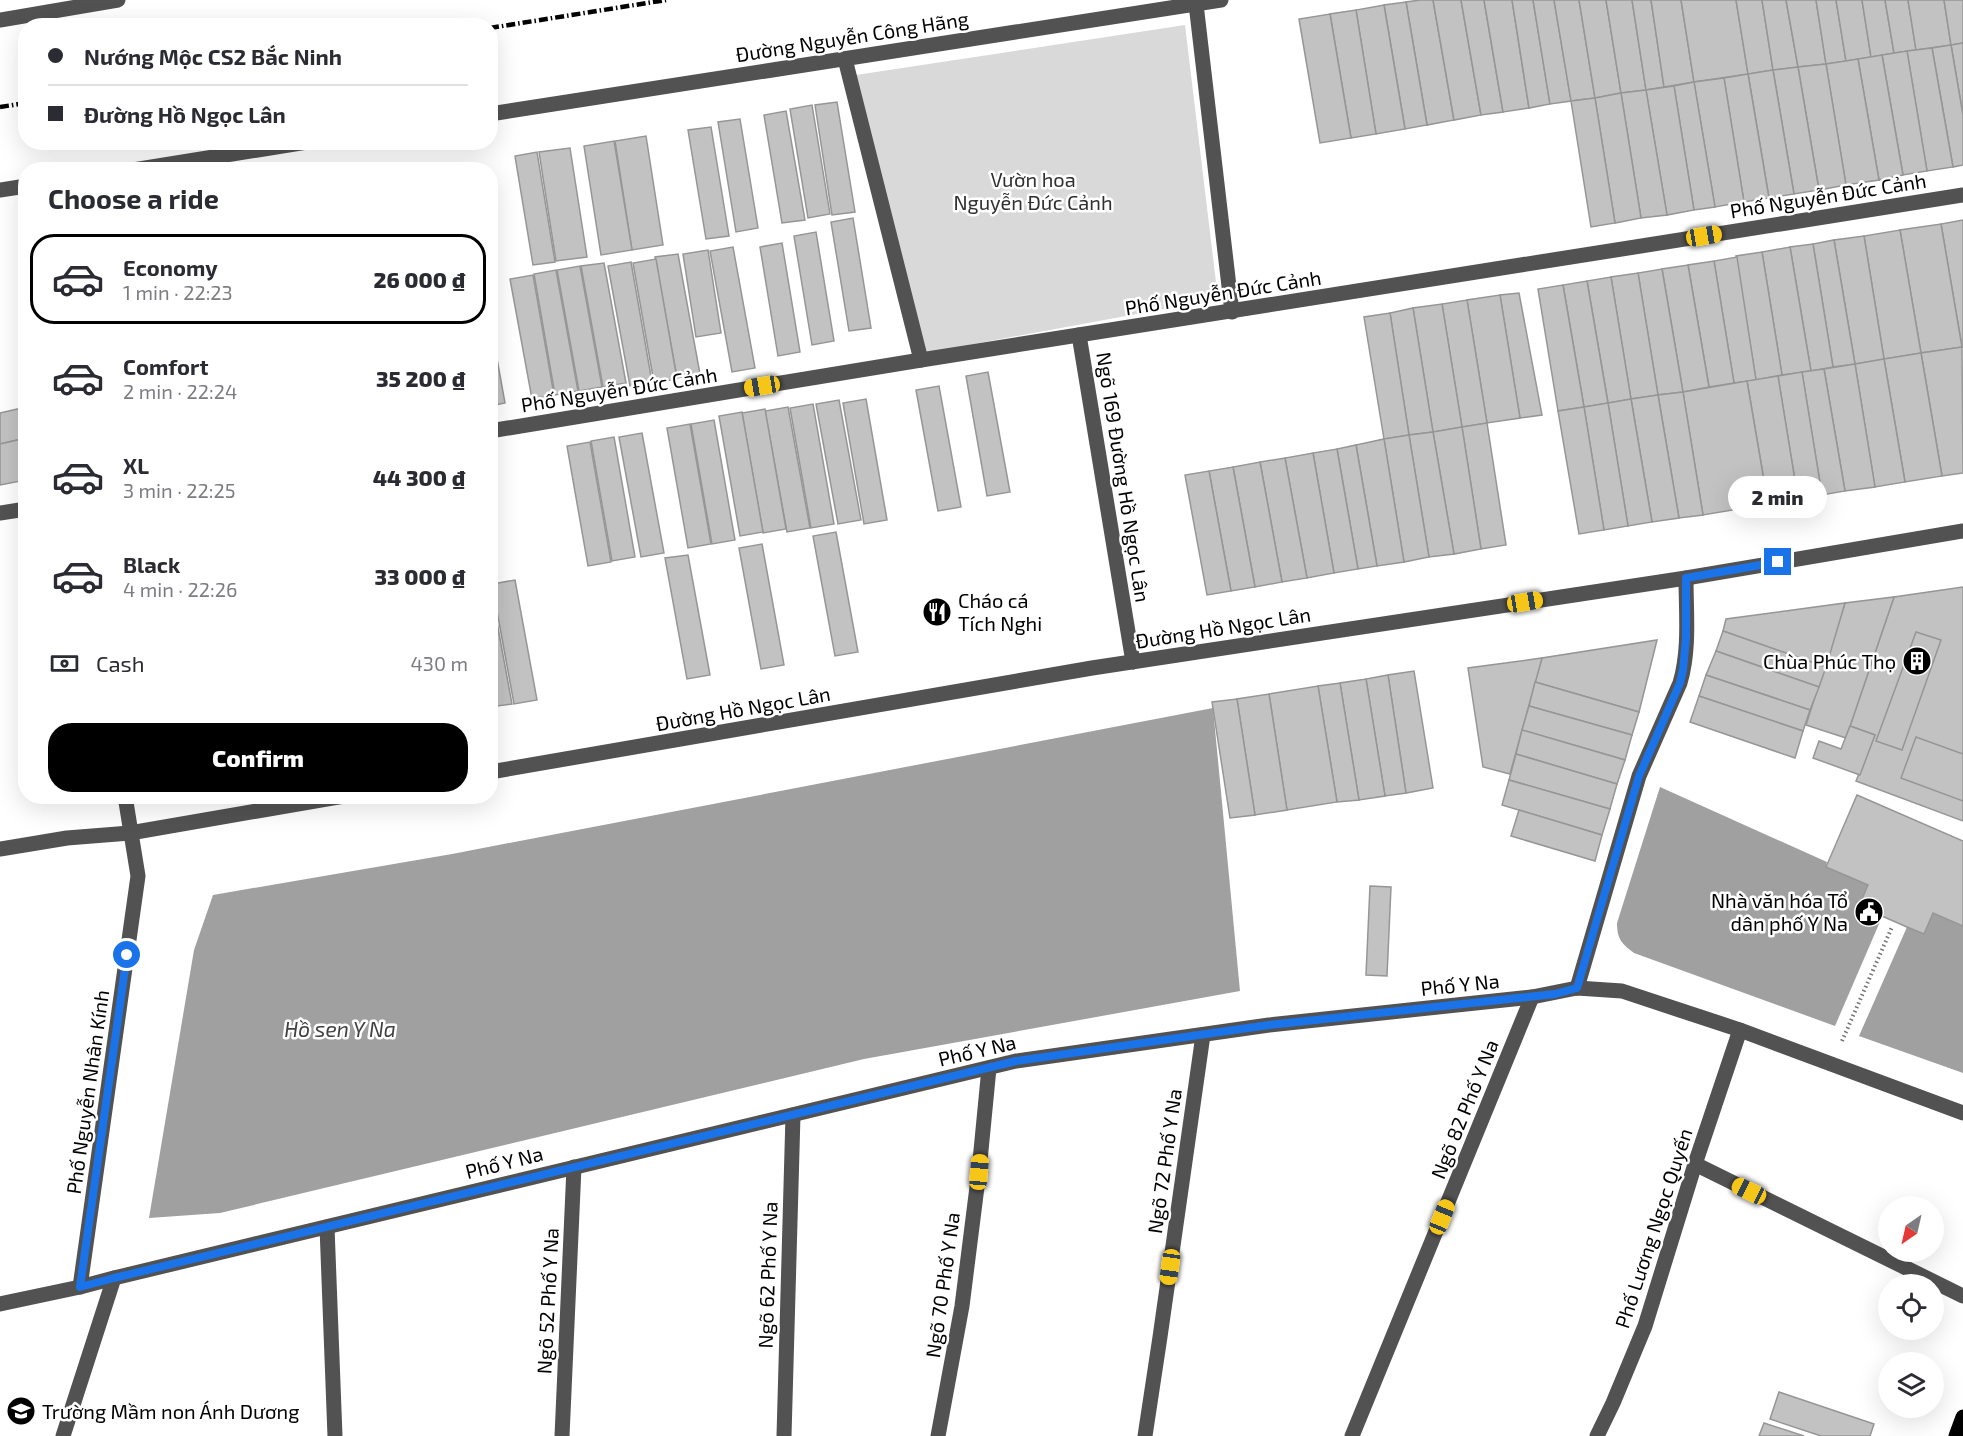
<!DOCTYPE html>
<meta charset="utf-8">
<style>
:root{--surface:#fff;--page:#f2f2f3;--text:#2b2b33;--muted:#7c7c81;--line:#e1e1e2;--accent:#000}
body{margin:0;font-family:"Exo 2",sans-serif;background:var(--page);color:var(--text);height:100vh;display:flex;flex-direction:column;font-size:22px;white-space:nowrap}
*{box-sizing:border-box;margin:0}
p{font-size:20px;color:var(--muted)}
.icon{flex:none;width:33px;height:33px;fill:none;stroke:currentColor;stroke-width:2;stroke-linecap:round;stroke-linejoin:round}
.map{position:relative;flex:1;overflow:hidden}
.side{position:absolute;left:18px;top:162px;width:480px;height:642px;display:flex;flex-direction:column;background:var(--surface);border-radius:24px;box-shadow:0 6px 24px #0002}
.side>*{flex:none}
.top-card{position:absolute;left:18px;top:18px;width:480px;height:132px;border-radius:24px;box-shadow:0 6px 24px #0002;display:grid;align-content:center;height:132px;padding:0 30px;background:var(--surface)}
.needle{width:39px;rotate:214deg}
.buttons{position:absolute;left:1878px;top:1196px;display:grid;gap:12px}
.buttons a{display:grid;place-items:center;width:66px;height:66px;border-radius:50%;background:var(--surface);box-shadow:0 6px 24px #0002;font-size:30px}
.end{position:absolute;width:27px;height:27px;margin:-14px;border:8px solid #1a73e8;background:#fff;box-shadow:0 0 0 3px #fff}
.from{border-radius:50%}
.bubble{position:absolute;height:42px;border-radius:21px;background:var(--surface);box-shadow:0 6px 24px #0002;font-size:20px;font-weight:800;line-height:42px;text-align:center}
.car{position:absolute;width:18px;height:36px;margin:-18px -9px;border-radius:8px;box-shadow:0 0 4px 2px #0007;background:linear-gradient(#f5c518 24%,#345 0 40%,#f5c518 0 76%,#345 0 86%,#f5c518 0)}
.top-card b{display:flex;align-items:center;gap:21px;height:57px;font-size:22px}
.top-card b+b{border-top:2px solid var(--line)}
.top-card i{width:15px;height:15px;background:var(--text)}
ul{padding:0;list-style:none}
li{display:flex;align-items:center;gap:18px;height:90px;margin:0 12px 9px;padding:0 18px;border:3px solid transparent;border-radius:24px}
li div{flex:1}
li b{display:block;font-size:22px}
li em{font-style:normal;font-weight:800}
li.selected{border-color:var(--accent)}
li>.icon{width:54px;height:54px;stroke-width:1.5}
h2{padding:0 30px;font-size:27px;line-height:72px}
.pay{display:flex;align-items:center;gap:15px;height:66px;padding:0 30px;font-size:22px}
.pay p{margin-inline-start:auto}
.cta{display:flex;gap:12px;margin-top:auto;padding:12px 30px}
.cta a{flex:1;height:69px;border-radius:24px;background:var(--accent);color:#fff;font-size:24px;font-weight:800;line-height:69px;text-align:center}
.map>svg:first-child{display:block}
.green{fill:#d9d9d9}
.water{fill:#a0a0a0}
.building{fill:#c2c2c2;stroke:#969696;stroke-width:1.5}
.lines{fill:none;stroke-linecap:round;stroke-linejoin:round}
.path{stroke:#747474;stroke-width:4;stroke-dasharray:1.5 3;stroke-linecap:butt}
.minor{stroke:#525252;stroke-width:15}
.major{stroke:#000;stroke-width:15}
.rail{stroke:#000;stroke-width:4.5;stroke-dasharray:9 3 1.5 3;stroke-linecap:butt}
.route{stroke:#1a73e8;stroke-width:8}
.labels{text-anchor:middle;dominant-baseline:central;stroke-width:5;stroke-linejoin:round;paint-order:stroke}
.street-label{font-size:20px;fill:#000;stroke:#fff}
.park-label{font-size:20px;fill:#303030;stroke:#fff}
.poi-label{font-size:20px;fill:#000;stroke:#fff;text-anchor:start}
.water-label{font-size:21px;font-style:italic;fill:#414141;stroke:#fff}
</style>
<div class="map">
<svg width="1963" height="1436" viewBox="0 0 1963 1436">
<rect width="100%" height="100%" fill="#fff"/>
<polygon class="green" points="1185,25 1218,299 925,353 856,75"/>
<g class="water">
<polygon points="1213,708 1240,991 864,1059 220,1213 149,1218 194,950 213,895 452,854"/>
<path d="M1660 787 1827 862 1826 867 1868 885 1859 906 1882 917 1835 1026 1634 953C1622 944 1617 939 1617 923Z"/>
<polygon points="1933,913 1963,926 1963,1073 1859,1036 1907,927 1924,934"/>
</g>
<g class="building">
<polygon points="1420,0 1433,0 1454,120 1427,125 1406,2"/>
<polygon points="1433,0 1461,0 1481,115 1454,120"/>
<polygon points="1461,0 1484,0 1503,112 1481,115"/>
<polygon points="1484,0 1512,0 1529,108 1503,112"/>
<polygon points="1512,0 1533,0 1550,104 1529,108"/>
<polygon points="1533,0 1554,0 1571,101 1550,104"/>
<polygon points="1554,0 1579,0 1595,98 1571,101"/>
<polygon points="1579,0 1606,0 1621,93 1595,98"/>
<polygon points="1606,0 1632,0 1646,90 1621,93"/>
<polygon points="1632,0 1651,0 1664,87 1646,90"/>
<polygon points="1651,0 1681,0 1694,82 1664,87"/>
<polygon points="1681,0 1736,0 1748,74 1694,82"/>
<polygon points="1736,0 1762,0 1773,70 1748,74"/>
<polygon points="1762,0 1786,0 1798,67 1773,70"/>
<polygon points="1786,0 1816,0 1826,64 1798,67"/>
<polygon points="1816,0 1836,0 1846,61 1826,64"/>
<polygon points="1836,0 1862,0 1871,57 1846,61"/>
<polygon points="1862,0 1885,0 1894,53 1871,57"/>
<polygon points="1885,0 1908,0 1916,50 1894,53"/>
<polygon points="1908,0 1944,0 1951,45 1916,50"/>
<polygon points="1944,0 1963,0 1963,43 1951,45"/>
<polygon points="1406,2 1427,125 1405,129 1384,5"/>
<polygon points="1384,5 1405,129 1376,134 1356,10"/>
<polygon points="1356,10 1376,134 1351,138 1330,14"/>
<polygon points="1330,14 1351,138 1320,143 1299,19"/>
<polygon points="1963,43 1963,115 1951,45"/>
<polygon points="1951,45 1963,115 1963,165 1953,167 1932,48"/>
<polygon points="1932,48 1953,167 1927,171 1907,51"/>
<polygon points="1907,51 1927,171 1903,175 1882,55"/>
<polygon points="1882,55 1903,175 1879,180 1858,59"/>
<polygon points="1858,59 1879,180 1846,185 1826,64"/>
<polygon points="1826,64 1846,185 1819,190 1798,67"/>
<polygon points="1798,67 1819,190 1794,194 1773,70"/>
<polygon points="1773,70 1794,194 1769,198 1748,74"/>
<polygon points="1748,74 1769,198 1744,202 1724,78"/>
<polygon points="1724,78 1744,202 1715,207 1694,82"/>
<polygon points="1694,82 1715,207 1694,210 1674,86"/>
<polygon points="1674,86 1694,210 1667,215 1646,90"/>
<polygon points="1646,90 1667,215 1641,218 1621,93"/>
<polygon points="1621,93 1641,218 1615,223 1595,98"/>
<polygon points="1595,98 1615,223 1591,227 1571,101"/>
<polygon points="837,102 855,212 832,215 815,105"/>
<polygon points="812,105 830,214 808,218 790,109"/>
<polygon points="786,111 805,220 782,223 764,115"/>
<polygon points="740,119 758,228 736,232 718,122"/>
<polygon points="711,127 729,236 706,239 688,130"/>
<polygon points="646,136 663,245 632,250 615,141"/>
<polygon points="614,141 632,250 601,255 584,146"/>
<polygon points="570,148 587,257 556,261 539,152"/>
<polygon points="537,152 555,262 533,265 515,156"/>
<polygon points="853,218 871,328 849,331 831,222"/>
<polygon points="1963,220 1963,347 1962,347 1941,224"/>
<polygon points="1941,224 1962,347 1921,353 1900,230"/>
<polygon points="1900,230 1921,353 1884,359 1864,236"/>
<polygon points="816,232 834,341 812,345 794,236"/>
<polygon points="1864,236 1884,359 1855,364 1834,240"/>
<polygon points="1834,240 1855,364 1833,367 1813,244"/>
<polygon points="782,243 800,352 778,356 760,247"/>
<polygon points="1813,244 1833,367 1811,371 1790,247"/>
<polygon points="733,247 755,368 732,372 710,251"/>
<polygon points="1790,247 1811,371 1782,375 1762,252"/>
<polygon points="708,250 721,333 696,337 683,254"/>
<polygon points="1762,252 1782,375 1756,380 1736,256"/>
<polygon points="678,254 700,374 677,378 655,257"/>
<polygon points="1737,257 1756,380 1734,383 1714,261"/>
<polygon points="656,259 677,379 654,383 633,263"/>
<polygon points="1714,261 1734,383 1709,387 1688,265"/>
<polygon points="631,262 652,382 630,386 608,266"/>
<polygon points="604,263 626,383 603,387 581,266"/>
<polygon points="1688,265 1709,387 1683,392 1662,269"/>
<polygon points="580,266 602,387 579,391 557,270"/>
<polygon points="1662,269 1683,392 1658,395 1638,273"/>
<polygon points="556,270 578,391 555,395 534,274"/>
<polygon points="1638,273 1658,395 1631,399 1611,277"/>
<polygon points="533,275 554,395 532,399 510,279"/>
<polygon points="1611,277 1631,399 1608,403 1587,281"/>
<polygon points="1587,281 1608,403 1584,407 1563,285"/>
<polygon points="1563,285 1584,407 1558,411 1538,289"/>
<polygon points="1519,293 1542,415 1520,418 1500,295"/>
<polygon points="1500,295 1520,418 1487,423 1467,300"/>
<polygon points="1467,300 1487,423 1462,427 1442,304"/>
<polygon points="1442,304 1462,427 1433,432 1413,308"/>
<polygon points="1413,308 1433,432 1409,435 1390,313"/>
<polygon points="1390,313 1409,435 1384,439 1364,317"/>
<polygon points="490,320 505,403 490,406"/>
<polygon points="1962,347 1963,473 1942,476 1921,353"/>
<polygon points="1921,353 1942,476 1905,482 1884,359"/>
<polygon points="1884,359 1905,482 1875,487 1855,364"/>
<polygon points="1855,364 1875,487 1845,491 1824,369"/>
<polygon points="1824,369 1845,491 1822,495 1802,372"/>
<polygon points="988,372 1010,492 987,496 966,376"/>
<polygon points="1802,372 1822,495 1798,499 1778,376"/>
<polygon points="1778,376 1798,499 1768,504 1747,381"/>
<polygon points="1747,381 1768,504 1703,515 1683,392"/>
<polygon points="939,386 961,507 938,511 916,390"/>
<polygon points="1683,392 1703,515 1679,518 1658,395"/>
<polygon points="1658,395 1679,518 1652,522 1631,399"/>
<polygon points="866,399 887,520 864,524 843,403"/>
<polygon points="1631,399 1652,522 1628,526 1608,403"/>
<polygon points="839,400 861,520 838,524 816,404"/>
<polygon points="1608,403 1628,526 1604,530 1584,407"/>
<polygon points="813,404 834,524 811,528 790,408"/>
<polygon points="26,407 26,438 0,444 0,413"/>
<polygon points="788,407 810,528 787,532 765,411"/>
<polygon points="1584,407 1604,530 1579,534 1558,411"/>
<polygon points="765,409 786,529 763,533 742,413"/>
<polygon points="742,412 763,532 740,536 719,416"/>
<polygon points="714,420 735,540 712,544 691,424"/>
<polygon points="1487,423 1506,545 1481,549 1462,427"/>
<polygon points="690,424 711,544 688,548 667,428"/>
<polygon points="1462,427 1481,549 1454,554 1433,432"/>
<polygon points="1433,432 1454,554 1429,557 1409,435"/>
<polygon points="642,433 664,553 641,557 619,437"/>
<polygon points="1409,435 1429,557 1404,562 1384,439"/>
<polygon points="614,437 635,557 612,561 591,441"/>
<polygon points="26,438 26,480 0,485 0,444"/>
<polygon points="1384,439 1404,562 1377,566 1356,445"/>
<polygon points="590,442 611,562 588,566 567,446"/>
<polygon points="1356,445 1377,566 1358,569 1337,449"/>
<polygon points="1337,449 1358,569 1334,573 1313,453"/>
<polygon points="1313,453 1334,573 1307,578 1285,458"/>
<polygon points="1285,458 1307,578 1282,582 1260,462"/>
<polygon points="1260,462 1282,582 1255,587 1233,467"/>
<polygon points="1233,467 1255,587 1231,591 1209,471"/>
<polygon points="1209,471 1231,591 1207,595 1185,475"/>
<polygon points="836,532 858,652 835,656 813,536"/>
<polygon points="762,544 784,665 761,669 739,548"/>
<polygon points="688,555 710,675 687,679 665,558"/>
<polygon points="515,580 537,700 514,704 492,584"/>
<polygon points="490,584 512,704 490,707"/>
<polygon points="1963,587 1963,821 1856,781 1875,735 1850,726 1894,597"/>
<polygon points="1894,597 1846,738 1806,725 1845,603"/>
<polygon points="1845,603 1826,667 1723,631 1726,619"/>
<polygon points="1723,631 1826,667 1819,687 1716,651"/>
<polygon points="1916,632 1941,640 1902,750 1876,741"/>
<polygon points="1657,640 1639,712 1535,682 1542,658"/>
<polygon points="1716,651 1819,687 1810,710 1706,675"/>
<polygon points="26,658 26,691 20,659"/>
<polygon points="1542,658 1510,774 1483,767 1468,668"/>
<polygon points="1414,671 1433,788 1406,793 1388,675"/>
<polygon points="1388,675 1406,793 1385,796 1366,679"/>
<polygon points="1706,675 1810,710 1803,731 1699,696"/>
<polygon points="1366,679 1385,796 1359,800 1340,683"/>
<polygon points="1535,682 1639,712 1632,735 1529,706"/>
<polygon points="1340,683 1359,800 1337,802 1318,686"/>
<polygon points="1318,686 1337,802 1287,810 1269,694"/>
<polygon points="1269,694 1287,810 1255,815 1237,699"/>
<polygon points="1699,696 1803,731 1795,758 1690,722"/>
<polygon points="1237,699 1255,815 1230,818 1212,702"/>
<polygon points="1529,706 1632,735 1625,760 1522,730"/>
<polygon points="1850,726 1875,735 1860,775 1813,758 1819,741 1841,749"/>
<polygon points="1522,730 1625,760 1617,784 1516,754"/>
<polygon points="1916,737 1963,754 1963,801 1901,778"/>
<polygon points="1516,754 1617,784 1610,809 1509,780"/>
<polygon points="1509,780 1610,809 1602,835 1502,805"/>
<polygon points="1857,795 1963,841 1963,926 1933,913 1924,934 1907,927 1859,906 1868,885 1826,867"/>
<polygon points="1519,810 1602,835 1595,861 1511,836"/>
<polygon points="1370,886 1391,887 1387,976 1366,975"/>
<polygon points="1779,1392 1874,1424 1870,1436 1821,1436 1770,1419"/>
<polygon points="1764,1423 1804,1436 1759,1436"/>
</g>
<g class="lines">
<polyline class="path" points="1842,1041 1892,927"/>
<g class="minor">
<polyline points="1196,4 1232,312"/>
<polyline points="0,20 118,0"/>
<polyline points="845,59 921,360"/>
<polyline points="490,114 1221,0"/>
<polyline points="133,170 307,142"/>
<polyline points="0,190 26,186"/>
<polyline points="1079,335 1133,662"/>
<polyline points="490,431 921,360 1963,195"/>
<polyline points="0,513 26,509"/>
<polyline points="490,772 1092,668 1686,578 1963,531"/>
<polyline points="0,849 67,838 130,833 344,796"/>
<path d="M1577 988 1639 776 1680 683C1690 649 1686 613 1686 578"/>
<polyline points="1695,1164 1963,1296"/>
<polyline points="327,1227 335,1436"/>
<polyline points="80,1287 138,876 125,796"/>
<polyline points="0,1304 80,1287 114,1278 1016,1061 1269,1025 1532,997 1577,988 1622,991 1740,1030 1963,1113"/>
<polyline points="63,1436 114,1278"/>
<polyline points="562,1436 574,1167"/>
<polyline points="784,1436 793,1115"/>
<polyline points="938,1436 962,1306 979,1171 989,1068"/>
<polyline points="1145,1436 1160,1337 1203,1035"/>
<polyline points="1352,1436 1532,997"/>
<polyline points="1597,1436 1613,1403 1645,1326 1695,1164 1740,1030"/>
</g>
<polyline class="major" points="1956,1436 1963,1417"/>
<g class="rail">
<polyline points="490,28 666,0"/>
<polyline points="0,107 26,103"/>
</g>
</g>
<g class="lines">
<polyline class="route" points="127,955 80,1287 114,1278 1016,1061 1269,1025 1555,994 1577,988 1639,776 1680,683 1683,670 1686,638 1686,578 1778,562"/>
</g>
<defs>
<g id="restaurant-disc" transform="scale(1.5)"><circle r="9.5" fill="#000" stroke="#fff"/><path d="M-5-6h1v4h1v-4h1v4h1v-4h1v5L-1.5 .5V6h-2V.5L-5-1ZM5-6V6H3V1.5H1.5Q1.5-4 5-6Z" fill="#fff"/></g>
<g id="building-disc" transform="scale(1.5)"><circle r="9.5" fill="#000" stroke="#fff"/><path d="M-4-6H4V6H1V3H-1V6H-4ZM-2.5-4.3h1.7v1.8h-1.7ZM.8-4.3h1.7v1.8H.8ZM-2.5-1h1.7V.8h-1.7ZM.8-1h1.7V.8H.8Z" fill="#fff"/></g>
<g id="civic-disc" transform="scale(1.5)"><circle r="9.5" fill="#000" stroke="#fff"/><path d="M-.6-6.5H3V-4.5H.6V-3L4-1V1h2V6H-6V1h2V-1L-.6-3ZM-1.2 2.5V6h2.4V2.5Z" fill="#fff"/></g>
<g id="school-disc" transform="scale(1.5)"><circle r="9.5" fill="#000" stroke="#fff"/><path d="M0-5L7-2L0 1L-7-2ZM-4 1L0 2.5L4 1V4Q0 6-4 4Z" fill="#fff"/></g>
</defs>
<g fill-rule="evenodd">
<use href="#restaurant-disc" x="937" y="612"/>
<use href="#building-disc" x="1917" y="661"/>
<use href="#civic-disc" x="1869" y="912"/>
<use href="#school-disc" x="21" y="1411"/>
</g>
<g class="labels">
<g class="street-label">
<text transform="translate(852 36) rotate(-9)">Đường Nguyễn Công Hãng</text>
<text transform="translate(1828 195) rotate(-9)">Phố Nguyễn Đức Cảnh</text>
<text transform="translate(1223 292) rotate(-9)">Phố Nguyễn Đức Cảnh</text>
<text transform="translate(619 389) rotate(-9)">Phố Nguyễn Đức Cảnh</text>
<text transform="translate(1124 477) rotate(81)">Ngõ 169 Đường Hồ Ngọc Lân</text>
<text transform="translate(1223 627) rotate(-9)">Đường Hồ Ngọc Lân</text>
<text transform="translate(743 708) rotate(-10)">Đường Hồ Ngọc Lân</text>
<text transform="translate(1460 984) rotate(-6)">Phố Y Na</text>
<text transform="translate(977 1050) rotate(-13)">Phố Y Na</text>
<text transform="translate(87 1092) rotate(-82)">Phố Nguyễn Nhân Kính</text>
<text transform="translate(1464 1109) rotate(-68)">Ngõ 82 Phố Y Na</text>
<text transform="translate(1164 1161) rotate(-82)">Ngõ 72 Phố Y Na</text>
<text transform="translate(504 1162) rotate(-14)">Phố Y Na</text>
<text transform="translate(1653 1228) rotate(-72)">Phố Lương Ngọc Quyến</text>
<text transform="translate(767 1275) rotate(-88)">Ngõ 62 Phố Y Na</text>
<text transform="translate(942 1285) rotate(-82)">Ngõ 70 Phố Y Na</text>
<text transform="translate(547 1301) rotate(-87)">Ngõ 52 Phố Y Na</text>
</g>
<g class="park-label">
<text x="1033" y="179">Vườn hoa<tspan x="1033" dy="23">Nguyễn Đức Cảnh</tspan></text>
</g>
<g class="poi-label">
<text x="958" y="600">Cháo cá<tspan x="958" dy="23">Tích Nghi</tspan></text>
<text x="1896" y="661" text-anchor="end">Chùa Phúc Thọ</text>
<text x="1848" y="900" text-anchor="end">Nhà văn hóa Tổ<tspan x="1848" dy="23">dân phố Y Na</tspan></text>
<text x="42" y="1411">Trường Mầm non Ánh Dương</text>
</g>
<g class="water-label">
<text x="340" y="1028">Hồ sen Y Na</text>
</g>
</g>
</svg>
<div class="buttons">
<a><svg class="needle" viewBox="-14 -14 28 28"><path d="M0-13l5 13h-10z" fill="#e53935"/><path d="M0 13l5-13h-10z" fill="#7c7c81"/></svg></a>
<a><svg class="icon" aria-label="locate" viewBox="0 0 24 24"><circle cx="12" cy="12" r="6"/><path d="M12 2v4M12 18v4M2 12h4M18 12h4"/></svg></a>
<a><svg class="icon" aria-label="layers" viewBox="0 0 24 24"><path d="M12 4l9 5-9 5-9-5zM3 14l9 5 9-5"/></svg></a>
</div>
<i class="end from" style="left:127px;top:955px"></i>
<i class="end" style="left:1778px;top:562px"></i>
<div class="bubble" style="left:1728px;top:476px;width:99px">2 min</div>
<i class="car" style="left:1704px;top:236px;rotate:81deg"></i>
<i class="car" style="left:762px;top:386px;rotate:261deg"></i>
<i class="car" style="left:1525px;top:602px;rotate:81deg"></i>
<i class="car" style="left:979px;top:1172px;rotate:5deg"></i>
<i class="car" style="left:1749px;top:1191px;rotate:296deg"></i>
<i class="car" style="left:1442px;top:1217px;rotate:22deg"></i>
<i class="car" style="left:1170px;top:1267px;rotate:188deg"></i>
<div class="top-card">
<b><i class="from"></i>Nướng Mộc CS2 Bắc Ninh</b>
<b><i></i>Đường Hồ Ngọc Lân</b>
</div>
<section class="side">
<h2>Choose a ride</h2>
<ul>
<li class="selected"><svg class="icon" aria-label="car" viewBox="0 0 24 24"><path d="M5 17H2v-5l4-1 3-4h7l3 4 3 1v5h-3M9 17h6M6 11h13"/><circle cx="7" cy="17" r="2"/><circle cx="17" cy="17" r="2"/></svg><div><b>Economy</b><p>1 min · 22:23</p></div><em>26 000 ₫</em></li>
<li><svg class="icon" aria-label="car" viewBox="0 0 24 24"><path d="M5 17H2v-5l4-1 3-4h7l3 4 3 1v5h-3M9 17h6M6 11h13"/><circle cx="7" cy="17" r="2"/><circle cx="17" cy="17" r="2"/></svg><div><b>Comfort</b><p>2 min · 22:24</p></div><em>35 200 ₫</em></li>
<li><svg class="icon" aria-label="car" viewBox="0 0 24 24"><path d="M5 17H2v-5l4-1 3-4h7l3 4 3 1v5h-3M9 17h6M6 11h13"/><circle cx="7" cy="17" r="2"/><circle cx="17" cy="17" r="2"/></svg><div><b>XL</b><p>3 min · 22:25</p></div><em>44 300 ₫</em></li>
<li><svg class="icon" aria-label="car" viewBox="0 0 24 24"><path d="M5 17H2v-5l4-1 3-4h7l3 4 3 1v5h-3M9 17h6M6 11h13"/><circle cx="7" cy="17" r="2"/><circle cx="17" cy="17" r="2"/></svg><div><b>Black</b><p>4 min · 22:26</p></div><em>33 000 ₫</em></li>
</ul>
<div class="pay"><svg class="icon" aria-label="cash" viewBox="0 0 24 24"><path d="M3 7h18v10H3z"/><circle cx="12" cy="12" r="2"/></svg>Cash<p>430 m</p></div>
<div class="cta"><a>Confirm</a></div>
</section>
</div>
